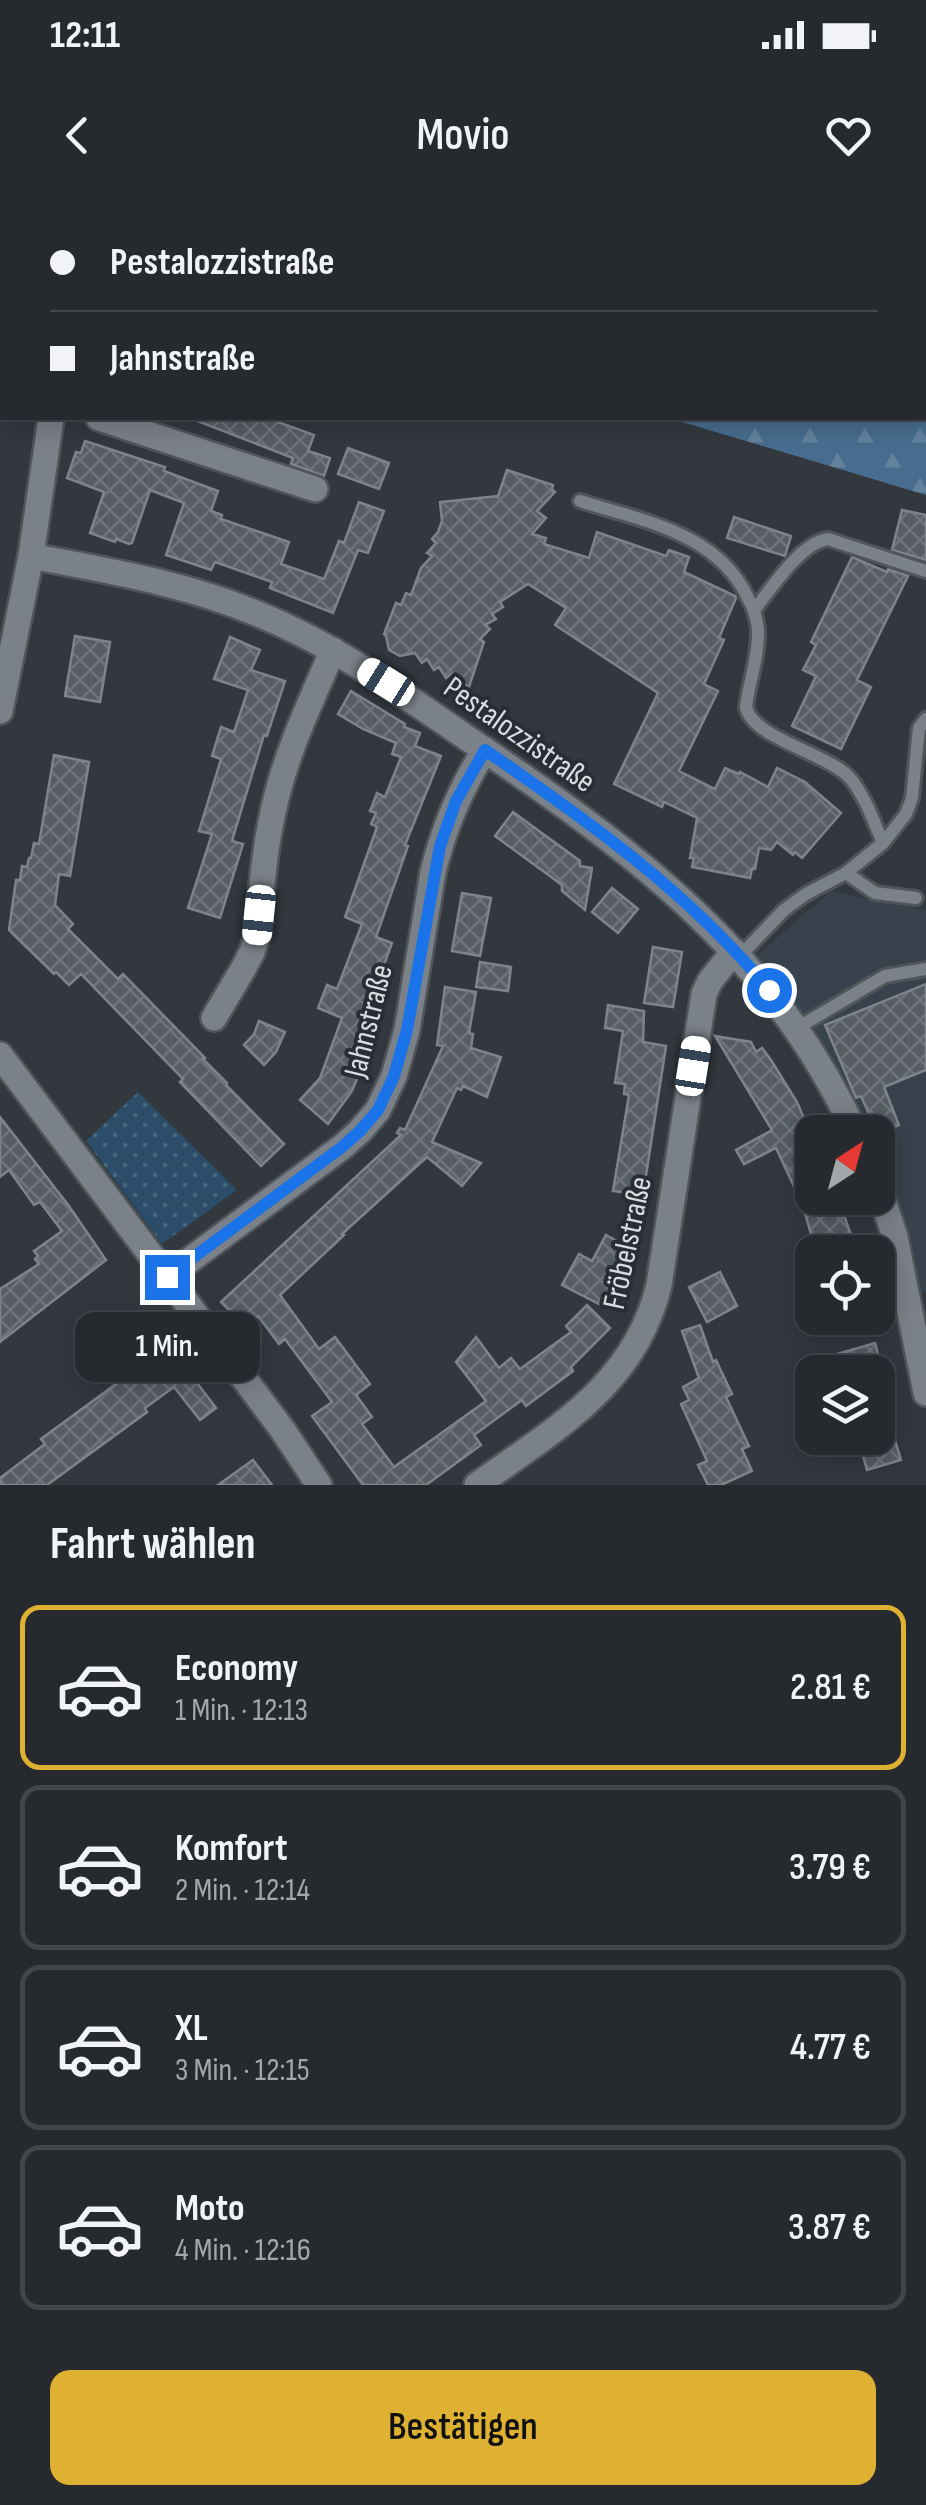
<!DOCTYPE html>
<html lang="de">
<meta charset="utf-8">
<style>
:root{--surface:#262a2e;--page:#2e3236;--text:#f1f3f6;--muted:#a4a7aa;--line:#42464a;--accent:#deb133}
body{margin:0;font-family:"Sofia Sans Condensed",sans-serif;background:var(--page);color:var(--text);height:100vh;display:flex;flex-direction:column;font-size:38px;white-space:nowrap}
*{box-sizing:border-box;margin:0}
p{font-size:32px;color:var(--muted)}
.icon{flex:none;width:55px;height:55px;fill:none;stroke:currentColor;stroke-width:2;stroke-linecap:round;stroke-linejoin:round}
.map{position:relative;height:1285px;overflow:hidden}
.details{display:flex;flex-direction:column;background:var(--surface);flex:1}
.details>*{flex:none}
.top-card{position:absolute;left:0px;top:0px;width:928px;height:220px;box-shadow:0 5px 25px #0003,0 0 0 2px var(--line);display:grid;align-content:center;height:220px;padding:0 50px;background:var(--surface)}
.needle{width:65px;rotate:36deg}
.controls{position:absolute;left:795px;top:915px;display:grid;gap:20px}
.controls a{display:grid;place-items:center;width:100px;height:100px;border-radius:20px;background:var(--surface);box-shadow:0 5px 25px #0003,0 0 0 2px var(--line);font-size:50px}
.end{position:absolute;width:45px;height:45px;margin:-22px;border:12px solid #1a73e8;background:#fff;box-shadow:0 0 0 5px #fff}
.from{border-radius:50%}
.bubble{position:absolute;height:70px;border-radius:20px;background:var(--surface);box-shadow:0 5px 25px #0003,0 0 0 2px var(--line);font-size:32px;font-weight:600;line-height:70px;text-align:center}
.car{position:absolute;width:30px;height:60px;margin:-30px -15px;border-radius:12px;box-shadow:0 0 8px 2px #0007;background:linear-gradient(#fff 24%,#345 0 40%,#fff 0 76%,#345 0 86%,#fff 0)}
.top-card b{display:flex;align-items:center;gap:35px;height:95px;font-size:38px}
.top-card b+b{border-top:2px solid var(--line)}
.top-card i{width:25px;height:25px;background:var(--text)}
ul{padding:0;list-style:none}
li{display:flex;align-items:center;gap:30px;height:165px;margin:0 20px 15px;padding:0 30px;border:5px solid var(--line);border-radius:20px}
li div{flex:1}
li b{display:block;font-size:38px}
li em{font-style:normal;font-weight:600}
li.active{border-color:var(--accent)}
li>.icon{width:90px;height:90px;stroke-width:1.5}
h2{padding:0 50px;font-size:45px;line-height:120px}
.action{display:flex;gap:20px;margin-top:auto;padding:20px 50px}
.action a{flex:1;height:115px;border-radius:20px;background:var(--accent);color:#111;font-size:40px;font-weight:600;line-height:115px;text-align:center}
.status{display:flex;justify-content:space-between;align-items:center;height:70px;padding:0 50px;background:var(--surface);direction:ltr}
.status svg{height:28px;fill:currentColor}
header{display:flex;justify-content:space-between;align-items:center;height:130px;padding:0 50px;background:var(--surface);font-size:45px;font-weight:600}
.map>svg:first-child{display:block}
.built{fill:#37424c}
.forest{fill:url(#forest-firs)}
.park{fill:url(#park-dots)}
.building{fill:url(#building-cross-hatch);stroke:#7e848b;stroke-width:2.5}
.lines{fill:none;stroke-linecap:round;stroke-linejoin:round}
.lane-casing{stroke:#4f5559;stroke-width:18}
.street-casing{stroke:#4f5559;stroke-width:30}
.lane{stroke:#7b8188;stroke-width:12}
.street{stroke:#7b8188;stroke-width:25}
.route{stroke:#1a73e8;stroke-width:12}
.labels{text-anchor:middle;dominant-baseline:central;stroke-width:8;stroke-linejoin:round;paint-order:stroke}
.street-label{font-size:32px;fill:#d9dde0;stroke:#282e33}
</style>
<div class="status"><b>12:11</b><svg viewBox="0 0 49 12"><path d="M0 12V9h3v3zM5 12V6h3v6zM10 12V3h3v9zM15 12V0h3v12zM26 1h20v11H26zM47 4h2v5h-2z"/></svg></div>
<header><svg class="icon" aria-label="back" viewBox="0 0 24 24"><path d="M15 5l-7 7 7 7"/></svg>Movio<svg class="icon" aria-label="heart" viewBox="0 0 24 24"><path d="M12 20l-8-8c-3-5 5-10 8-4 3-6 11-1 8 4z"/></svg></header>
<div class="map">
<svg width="926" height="1285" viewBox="0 0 926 1285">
<defs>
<pattern id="forest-firs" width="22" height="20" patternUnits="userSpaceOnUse" patternTransform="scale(2.5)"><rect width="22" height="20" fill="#476c8d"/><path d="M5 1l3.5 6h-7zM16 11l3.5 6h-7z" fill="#61819d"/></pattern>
<pattern id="park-dots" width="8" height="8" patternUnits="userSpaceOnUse" patternTransform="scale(2.5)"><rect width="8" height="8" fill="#2b4d6a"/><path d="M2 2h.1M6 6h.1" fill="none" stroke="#49667f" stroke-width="1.8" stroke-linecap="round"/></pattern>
<pattern id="building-cross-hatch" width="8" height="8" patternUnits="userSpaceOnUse" patternTransform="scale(2.5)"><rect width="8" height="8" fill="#565d63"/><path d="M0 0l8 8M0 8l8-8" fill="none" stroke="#6e7479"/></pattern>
</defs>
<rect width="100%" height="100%" fill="#32383e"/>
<polygon class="built" points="831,691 926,711 926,1091 921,1094 897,1003 878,953 878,932 869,932 841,875 817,834 757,755"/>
<polygon class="forest" points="0,0 926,0 926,295 669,218 925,218 925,2 2,2 2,12 0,12"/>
<polygon class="park" points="138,892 237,990 162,1044 86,941"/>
<g class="building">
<polygon points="192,218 267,218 314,235 308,251 330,258 324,276 291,264 293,258 192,219"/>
<polygon points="85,241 165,267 164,271 218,291 211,311 222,315 221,319 289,342 281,364 324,379 339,341 344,343 359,302 384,311 368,353 358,350 333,413 270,388 272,382 215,362 211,370 166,355 184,303 150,290 132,343 129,344 116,339 115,342 90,333 104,292 67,278 76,252 81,253"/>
<polygon points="348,248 389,263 379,289 338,274"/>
<polygon points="507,270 553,285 552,290 555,292 537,311 546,318 532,334 546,338 544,344 589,358 597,332 666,356 669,350 689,357 684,372 735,396 736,398 719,438 724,440 704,484 718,491 679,571 715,589 725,568 739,574 740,572 768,587 777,568 805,582 841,613 802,658 795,652 793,655 777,642 771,650 759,648 755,669 752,669 750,678 692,667 694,658 690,658 697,618 664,602 662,607 614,584 658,493 555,425 566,408 528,384 500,402 503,407 492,414 496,419 485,425 490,429 480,439 484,442 469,487 462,483 458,485 451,474 446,478 439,467 434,470 427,459 422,463 415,453 400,456 389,450 386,436 384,434 396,403 401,405 406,393 411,395 421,368 432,356 427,353 436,343 432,339 438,332 442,321 440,302 498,296"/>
<polygon points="902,310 926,315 926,360 892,350"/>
<polygon points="734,317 791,336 785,356 727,338"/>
<polygon points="852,357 887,372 888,369 908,376 857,480 871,487 841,549 792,526 816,476 803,470 816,445 811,442"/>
<polygon points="75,436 110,442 100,502 65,496"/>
<polygon points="230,437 260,450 251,470 285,481 267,536 264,535 232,641 243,644 220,718 188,708 212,634 199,631 221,559 212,556 221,527 234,532 248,490 214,479"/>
<polygon points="351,491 405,524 404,527 420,533 415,546 441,556 405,645 408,646 376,737 392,743 360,831 374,837 352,891 328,924 300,900 320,878 342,818 318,808 327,785 337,789 362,724 345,717 377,627 371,624 376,613 370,611 377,593 385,597 401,557 392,554 396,543 363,529 338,514"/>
<polygon points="54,555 89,562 70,676 59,674 55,705 73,724 68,729 118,779 123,774 205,858 203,859 227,883 226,885 284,944 261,966 180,882 183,879 81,774 69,785 56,772 54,774 9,730 16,680 20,680 22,666 27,667 29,658 31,658 34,643 39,644"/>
<polygon points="513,612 580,661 580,666 592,668 585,710 562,691 562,685 495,636"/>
<polygon points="612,688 638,709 618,733 592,712"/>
<polygon points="462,693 491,698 480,756 452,751"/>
<polygon points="653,747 682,752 673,807 644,803"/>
<polygon points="480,762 511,767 508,791 476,787"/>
<polygon points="926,784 926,870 884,887 899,925 878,934 861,896 856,898 825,825"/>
<polygon points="445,787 476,792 469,833 473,834 471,848 501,857 487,897 463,886 461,890 457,888 432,942 481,963 462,986 427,957 342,1034 344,1035 280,1095 319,1149 335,1137 370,1184 356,1195 372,1217 362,1224 394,1267 486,1201 456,1162 476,1137 499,1168 511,1158 520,1169 571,1132 566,1126 587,1105 610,1128 571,1167 573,1171 526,1206 522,1200 474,1235 481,1245 426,1285 363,1285 312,1216 332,1202 285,1139 279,1144 258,1116 246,1127 221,1102 401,935 397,933 400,928 405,930 443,846 437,845"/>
<polygon points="608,805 644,811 643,842 666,846 643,995 613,991 629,895 624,894 625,884 615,883 623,831 605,828"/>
<polygon points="259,821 285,832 276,852 264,865 244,845 254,834"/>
<polygon points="715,836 751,842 756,852 762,848 771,860 797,902 812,937 812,998 838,998 857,1052 816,1052 803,1006 776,948 744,964 736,950 772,930"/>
<polygon points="0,917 69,1006 106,1060 0,1142 0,1089 39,1064 35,1059 38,1056 34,1051 62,1031 40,1002 34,1005 9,970 0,977"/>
<polygon points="606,1035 632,1049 603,1106 562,1085 579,1054 592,1061"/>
<polygon points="720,1072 737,1106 707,1122 689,1087"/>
<polygon points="700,1125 713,1162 716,1160 732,1194 726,1197 749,1246 742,1249 752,1271 721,1285 708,1285 698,1265 707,1261 681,1204 689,1200 683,1187 699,1178 682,1131"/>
<polygon points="875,1143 882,1169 872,1172 835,1172 830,1156"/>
<polygon points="170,1147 216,1208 200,1220 174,1187 145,1208 147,1212 47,1285 0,1285 0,1278 45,1244 41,1239 146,1162 147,1164"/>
<polygon points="893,1234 901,1260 867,1270 858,1238 882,1238"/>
<polygon points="253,1260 272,1285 218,1285"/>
</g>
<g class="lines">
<g class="lane-casing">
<g id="lane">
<path d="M580 301C643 321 719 333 749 400 754 409 757 419 758 430 759 456 749 482 746 507 752 538 829 554 850 578 865 596 874 622 883 643L846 673 806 694 784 710 739 757"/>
<path d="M754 410C772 388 800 343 828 339L926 371"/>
<polyline points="883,643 906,614 912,598 919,528 926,519"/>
<polyline points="846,673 875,693 916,698"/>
<polyline points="797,828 885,776 926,769"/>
</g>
</g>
<g class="street-casing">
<g id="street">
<polyline points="0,187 2,188"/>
<polyline points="99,218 315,289"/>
<path d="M31 356C108 371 185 383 258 414 334 445 400 492 467 538 629 648 770 749 855 932"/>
<polyline points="0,511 31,356 51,218"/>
<path d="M214 818 243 769 252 752 257 736C261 695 264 652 273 612 285 555 310 503 333 450"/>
<polyline points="0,855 282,1229 319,1285"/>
<polyline points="878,985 895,1037 926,1193"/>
<path d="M167 1077 342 947 360 931 378 910 394 876 407 830 433 672C444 627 460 589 485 550"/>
<path d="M477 1285C555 1229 635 1185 659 1085L704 794 710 781 734 751"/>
</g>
</g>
<use href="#lane" class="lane"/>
<use href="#street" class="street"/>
</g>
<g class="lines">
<path class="route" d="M167 1077 342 947 360 931 378 910 394 876 407 830 440 646 456 601 485 550C587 620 690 693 769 790"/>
</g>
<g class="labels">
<g class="street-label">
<text transform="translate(519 535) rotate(35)">Pestalozzistraße</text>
<text transform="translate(369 821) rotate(-76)">Jahnstraße</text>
<text transform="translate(628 1043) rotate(-78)">Fröbelstraße</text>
</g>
</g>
</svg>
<div class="controls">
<a><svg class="needle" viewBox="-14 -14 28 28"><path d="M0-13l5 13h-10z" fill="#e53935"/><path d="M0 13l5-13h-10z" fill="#a4a7aa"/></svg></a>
<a><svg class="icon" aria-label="locate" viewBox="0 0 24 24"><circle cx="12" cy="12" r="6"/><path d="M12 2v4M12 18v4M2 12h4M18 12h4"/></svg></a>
<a><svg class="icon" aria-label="layers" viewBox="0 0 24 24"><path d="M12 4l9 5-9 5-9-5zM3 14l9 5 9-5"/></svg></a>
</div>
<i class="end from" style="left:769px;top:790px"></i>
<i class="end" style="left:167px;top:1077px"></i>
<div class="bubble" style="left:75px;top:1112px;width:185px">1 Min.</div>
<i class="car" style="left:386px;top:482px;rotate:302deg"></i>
<i class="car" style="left:259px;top:715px;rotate:186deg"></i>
<i class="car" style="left:693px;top:866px;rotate:9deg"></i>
<div class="top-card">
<b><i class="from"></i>Pestalozzistraße</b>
<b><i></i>Jahnstraße</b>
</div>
</div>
<section class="details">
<h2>Fahrt wählen</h2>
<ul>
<li class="active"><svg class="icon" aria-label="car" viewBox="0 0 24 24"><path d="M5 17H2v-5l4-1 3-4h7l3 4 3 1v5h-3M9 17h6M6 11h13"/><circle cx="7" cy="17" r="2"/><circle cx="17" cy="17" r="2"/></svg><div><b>Economy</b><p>1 Min. · 12:13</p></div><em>2.81 €</em></li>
<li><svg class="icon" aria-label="car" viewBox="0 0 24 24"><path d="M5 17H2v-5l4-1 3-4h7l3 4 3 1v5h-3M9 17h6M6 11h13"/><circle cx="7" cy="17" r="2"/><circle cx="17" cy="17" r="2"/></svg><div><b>Komfort</b><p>2 Min. · 12:14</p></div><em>3.79 €</em></li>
<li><svg class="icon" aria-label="car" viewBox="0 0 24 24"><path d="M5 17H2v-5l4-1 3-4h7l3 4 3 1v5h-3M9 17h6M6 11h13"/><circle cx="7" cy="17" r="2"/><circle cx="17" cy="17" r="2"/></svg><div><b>XL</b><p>3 Min. · 12:15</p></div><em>4.77 €</em></li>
<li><svg class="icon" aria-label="car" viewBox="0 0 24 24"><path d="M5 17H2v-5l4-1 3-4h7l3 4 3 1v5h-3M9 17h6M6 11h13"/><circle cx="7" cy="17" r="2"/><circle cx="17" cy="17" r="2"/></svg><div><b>Moto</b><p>4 Min. · 12:16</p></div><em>3.87 €</em></li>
</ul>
<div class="action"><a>Bestätigen</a></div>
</section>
